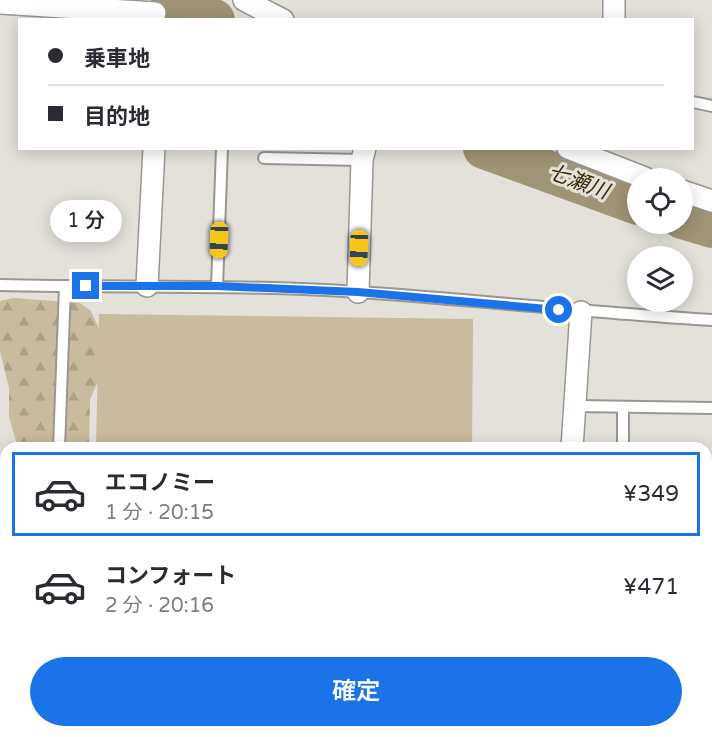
<!DOCTYPE html>
<html lang="ja">
<meta charset="utf-8">
<style>
:root{--surface:#fff;--page:#f2f2f3;--text:#2b2b33;--muted:#7c7c81;--line:#e1e1e2;--accent:#1a73e8}
body{margin:0;font-family:"Varela Round","Noto Sans JP",sans-serif;background:var(--page);color:var(--text);height:100vh;display:flex;flex-direction:column;font-size:22px;white-space:nowrap}
*{box-sizing:border-box;margin:0}
p{font-size:20px;color:var(--muted)}
.icon{flex:none;width:33px;height:33px;fill:none;stroke:currentColor;stroke-width:2;stroke-linecap:round;stroke-linejoin:round}
.map{position:relative;flex:1;overflow:hidden}
.sheet{position:absolute;left:0px;top:442px;width:712px;height:296px;display:flex;flex-direction:column;background:var(--surface);border-radius:18px 18px 0 0;box-shadow:0 3px 15px #0003}
.sheet>*{flex:none}
.banner{position:absolute;left:18px;top:18px;width:676px;height:132px;border-radius:0px;box-shadow:0 3px 15px #0003;display:grid;align-content:center;height:132px;padding:0 30px;background:var(--surface)}
.fabs{position:absolute;left:627px;top:168px;display:grid;gap:12px}
.fabs a{display:grid;place-items:center;width:66px;height:66px;border-radius:50%;background:var(--surface);box-shadow:0 3px 15px #0003;font-size:30px}
.end{position:absolute;width:27px;height:27px;margin:-14px;border:8px solid #1a73e8;background:#fff;box-shadow:0 0 0 3px #fff}
.from{border-radius:50%}
.bubble{position:absolute;height:42px;border-radius:21px;background:var(--surface);box-shadow:0 3px 15px #0003;font-size:20px;font-weight:600;line-height:42px;text-align:center}
.car{position:absolute;width:18px;height:36px;margin:-18px -9px;border-radius:8px;box-shadow:0 0 4px 2px #0007;background:linear-gradient(#f5c518 24%,#345 0 40%,#f5c518 0 76%,#345 0 86%,#f5c518 0)}
.banner b{display:flex;align-items:center;gap:21px;height:57px;font-size:22px}
.banner b+b{border-top:2px solid var(--line)}
.banner i{width:15px;height:15px;background:var(--text)}
ul{padding:10px 0 0;list-style:none}
li{display:flex;align-items:center;gap:18px;height:84px;margin:0 12px 9px;padding:0 18px;border:3px solid transparent;border-radius:0px}
li div{flex:1}
li b{display:block;font-size:22px}
li em{font-style:normal;font-weight:600}
li.active{border-color:var(--accent)}
li>.icon{width:54px;height:54px;stroke-width:1.5}
.cta{display:flex;gap:12px;margin-top:auto;padding:12px 30px}
.cta a{flex:1;height:69px;border-radius:36px;background:var(--accent);color:#fff;font-size:24px;font-weight:600;line-height:69px;text-align:center}
.map>svg:first-child{display:block}
.forest{fill:url(#forest-firs)}
.pitch{fill:#c8bb9e}
.lines{fill:none;stroke-linecap:round;stroke-linejoin:round}
.river{stroke:#a09476;stroke-width:42}
.lane-casing{stroke:#9a9792;stroke-width:14}
.street-casing{stroke:#9a9792;stroke-width:24}
.lane{stroke:#fff;stroke-width:10}
.street{stroke:#fff;stroke-width:21}
.route{stroke:#1a73e8;stroke-width:8}
.labels{text-anchor:middle;dominant-baseline:central;stroke-width:6;stroke-linejoin:round;paint-order:stroke}
.water-label{font-size:21px;font-style:italic;fill:#362700;stroke:#e4e1db}
</style>
<div class="map">
<svg width="712" height="737" viewBox="0 0 712 737">
<defs>
<pattern id="forest-firs" width="22" height="20" patternUnits="userSpaceOnUse" patternTransform="scale(1.5)"><rect width="22" height="20" fill="#c8bb9e"/><path d="M5 1l3.5 6h-7zM16 11l3.5 6h-7z" fill="#aba088"/></pattern>
</defs>
<rect width="100%" height="100%" fill="#e4e1db"/>
<polygon class="forest" points="14,298 80,303 91,311 104,340 102,373 90,399 89,448 18,448 9,417 9,388 0,351 0,301"/>
<g class="pitch">
<polygon points="99,314 473,319 472,448 96,448"/>
<polygon points="87,732 469,732 468,737 87,737"/>
</g>
<g class="lines">
<g class="river">
<polyline points="172,0 214,20"/>
<polyline points="484,148 638,204"/>
<polyline points="682,218 712,227"/>
</g>
<g class="lane-casing">
<g id="lane">
<polyline points="693,102 712,106"/>
<polyline points="264,158 362,160"/>
<path d="M0 285C120 288 239 284 359 292 477 300 594 313 712 320"/>
<polyline points="217,287 222,148"/>
<polyline points="575,406 712,408"/>
<polyline points="59,448 65,286"/>
<polyline points="623,448 623,408"/>
<polyline points="706,500 712,501"/>
<polyline points="0,618 6,618"/>
<polyline points="31,737 32,732"/>
</g>
</g>
<g class="street-casing">
<g id="street">
<polyline points="244,0 283,20"/>
<polyline points="614,0 614,20"/>
<polyline points="0,3 155,13"/>
<polyline points="568,148 645,178"/>
<polyline points="682,191 712,201"/>
<polyline points="147,286 154,148"/>
<polyline points="358,292 362,160 365,148"/>
<polyline points="572,448 581,312"/>
<polyline points="706,661 712,661"/>
<polyline points="564,737 564,732"/>
<polyline points="621,737 622,732"/>
</g>
</g>
<use href="#lane" class="lane"/>
<use href="#street" class="street"/>
</g>
<g class="lines">
<polyline class="route" points="86,286 217,286 358,292 559,310"/>
</g>
<g class="labels">
<g class="water-label">
<text transform="translate(578 182) rotate(20)">七瀬川</text>
</g>
</g>
</svg>
<div class="fabs">
<a><svg class="icon" aria-label="locate" viewBox="0 0 24 24"><circle cx="12" cy="12" r="6"/><path d="M12 2v4M12 18v4M2 12h4M18 12h4"/></svg></a>
<a><svg class="icon" aria-label="layers" viewBox="0 0 24 24"><path d="M12 4l9 5-9 5-9-5zM3 14l9 5 9-5"/></svg></a>
</div>
<i class="end from" style="left:559px;top:310px"></i>
<i class="end" style="left:86px;top:286px"></i>
<div class="bubble" style="left:50px;top:200px;width:72px">1 分</div>
<i class="car" style="left:219px;top:240px;rotate:182deg"></i>
<i class="car" style="left:359px;top:248px;rotate:182deg"></i>
<div class="banner">
<b><i class="from"></i>乗車地</b>
<b><i></i>目的地</b>
</div>
<section class="sheet">
<ul>
<li class="active"><svg class="icon" aria-label="car" viewBox="0 0 24 24"><path d="M5 17H2v-5l4-1 3-4h7l3 4 3 1v5h-3M9 17h6M6 11h13"/><circle cx="7" cy="17" r="2"/><circle cx="17" cy="17" r="2"/></svg><div><b>エコノミー</b><p>1 分 · 20:15</p></div><em>¥349</em></li>
<li><svg class="icon" aria-label="car" viewBox="0 0 24 24"><path d="M5 17H2v-5l4-1 3-4h7l3 4 3 1v5h-3M9 17h6M6 11h13"/><circle cx="7" cy="17" r="2"/><circle cx="17" cy="17" r="2"/></svg><div><b>コンフォート</b><p>2 分 · 20:16</p></div><em>¥471</em></li>
</ul>
<div class="cta"><a>確定</a></div>
</section>
</div>
